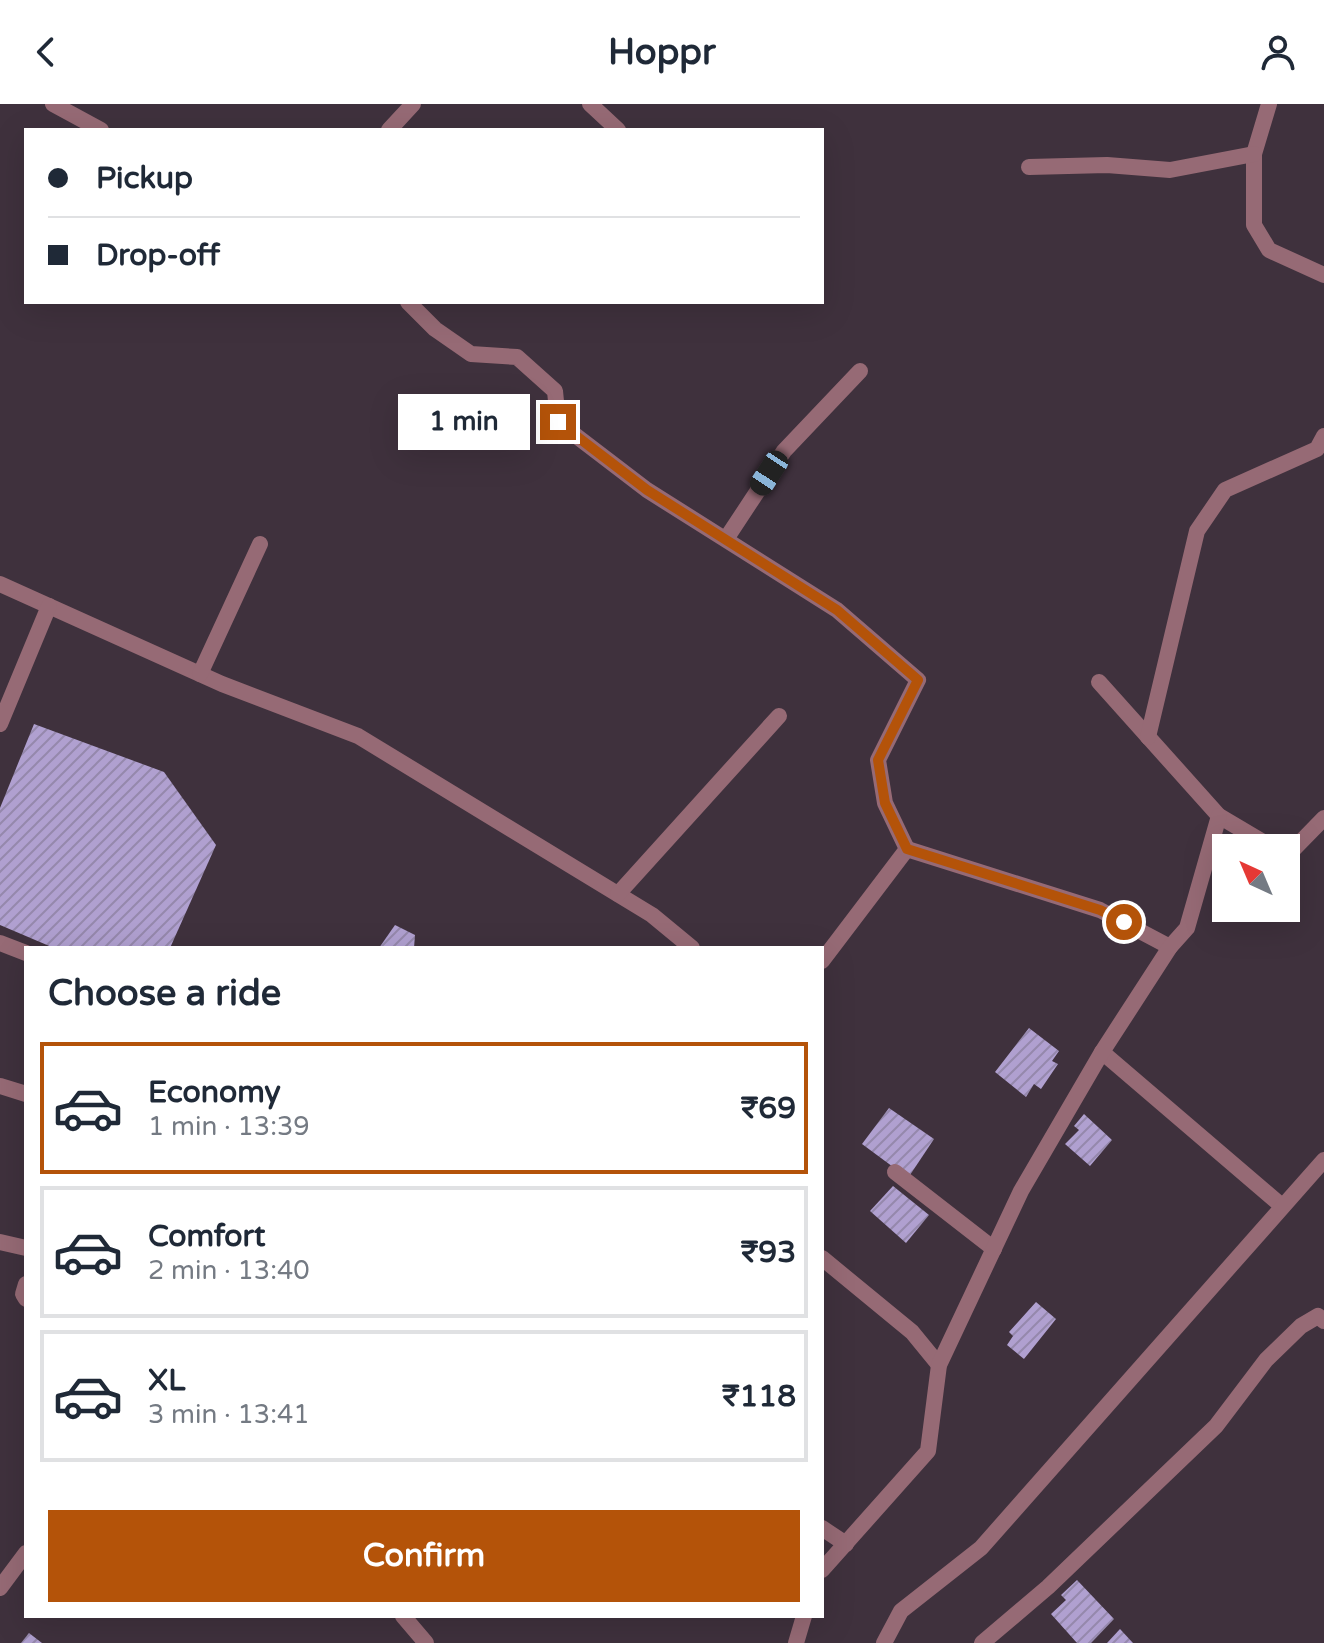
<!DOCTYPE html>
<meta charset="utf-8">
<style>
:root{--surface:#fff;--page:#f6f6f7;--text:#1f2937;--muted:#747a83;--line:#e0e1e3;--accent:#b45309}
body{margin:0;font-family:"Varela Round",sans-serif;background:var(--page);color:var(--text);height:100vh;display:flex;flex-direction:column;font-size:30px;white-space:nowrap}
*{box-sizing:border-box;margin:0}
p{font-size:26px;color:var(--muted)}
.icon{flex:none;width:44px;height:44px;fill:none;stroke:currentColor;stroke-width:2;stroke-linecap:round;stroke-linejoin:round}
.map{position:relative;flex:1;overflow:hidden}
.drawer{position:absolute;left:24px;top:842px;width:800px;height:672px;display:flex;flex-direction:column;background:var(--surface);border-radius:0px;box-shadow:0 8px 32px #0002}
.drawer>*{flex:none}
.hud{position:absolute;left:24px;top:24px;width:800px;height:176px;border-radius:0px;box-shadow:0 8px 32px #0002;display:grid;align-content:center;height:176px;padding:0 24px;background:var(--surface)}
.needle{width:52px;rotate:316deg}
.buttons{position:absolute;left:1212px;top:730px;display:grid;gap:16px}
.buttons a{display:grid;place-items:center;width:88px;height:88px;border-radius:0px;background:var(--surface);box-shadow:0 8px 32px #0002;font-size:40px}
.end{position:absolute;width:36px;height:36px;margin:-18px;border:10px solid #b45309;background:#fff;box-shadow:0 0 0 4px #fff}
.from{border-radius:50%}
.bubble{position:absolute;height:56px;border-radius:0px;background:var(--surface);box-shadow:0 8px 32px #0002;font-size:26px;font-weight:800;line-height:56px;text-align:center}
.car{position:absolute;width:24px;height:48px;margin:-24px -12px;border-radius:10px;box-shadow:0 0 6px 2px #0007;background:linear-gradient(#222 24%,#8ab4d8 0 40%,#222 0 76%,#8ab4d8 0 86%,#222 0)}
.hud b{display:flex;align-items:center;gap:28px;height:76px;font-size:30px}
.hud b+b{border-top:2px solid var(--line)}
.hud i{width:20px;height:20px;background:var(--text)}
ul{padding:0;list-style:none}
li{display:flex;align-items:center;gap:24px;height:132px;margin:0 16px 12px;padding:0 8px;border:4px solid var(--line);border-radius:0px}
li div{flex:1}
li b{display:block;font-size:30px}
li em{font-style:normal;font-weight:800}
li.active{border-color:var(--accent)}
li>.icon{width:72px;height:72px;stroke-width:1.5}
h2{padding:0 24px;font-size:36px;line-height:96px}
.action{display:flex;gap:16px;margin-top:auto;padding:16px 24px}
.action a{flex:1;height:92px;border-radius:0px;background:var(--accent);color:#fff;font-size:32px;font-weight:800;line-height:92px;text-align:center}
header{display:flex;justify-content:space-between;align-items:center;height:104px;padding:0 24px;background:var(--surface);font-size:36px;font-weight:800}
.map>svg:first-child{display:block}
.building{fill:url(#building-hatch)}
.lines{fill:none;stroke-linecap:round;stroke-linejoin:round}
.service{stroke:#966a75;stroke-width:16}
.minor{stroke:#966a75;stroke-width:16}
.route{stroke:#b45309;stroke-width:10}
</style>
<header><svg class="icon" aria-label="back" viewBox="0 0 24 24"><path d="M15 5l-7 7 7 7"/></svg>Hoppr<svg class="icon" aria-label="person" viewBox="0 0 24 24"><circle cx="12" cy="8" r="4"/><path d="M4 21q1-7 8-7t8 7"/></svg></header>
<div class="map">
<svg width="1324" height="1539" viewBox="0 0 1324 1539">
<defs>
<pattern id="building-hatch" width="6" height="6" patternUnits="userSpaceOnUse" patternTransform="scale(2)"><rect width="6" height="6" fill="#b0a0d0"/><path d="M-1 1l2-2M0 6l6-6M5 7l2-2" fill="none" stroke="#9588ac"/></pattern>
</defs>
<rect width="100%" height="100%" fill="#3f313d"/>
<g class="building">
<polygon points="34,620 164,668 216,741 170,844 54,844 0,821 0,704"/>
<polygon points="395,821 415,831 414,844 379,844"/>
<polygon points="1029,924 1059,947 1052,957 1058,960 1041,985 1034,980 1026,993 995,968"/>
<polygon points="889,1004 934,1035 908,1074 862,1040"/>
<polygon points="1084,1010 1112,1036 1090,1062 1065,1040 1079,1026 1074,1022"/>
<polygon points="893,1082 929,1111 906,1139 870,1107"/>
<polygon points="1036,1198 1056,1215 1024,1255 1007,1241 1013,1232 1009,1228"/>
<polygon points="1077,1476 1114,1515 1091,1539 1077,1539 1051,1510 1066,1496 1061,1491"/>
<polygon points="1120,1525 1133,1539 1107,1539"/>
<polygon points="29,1529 42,1539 21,1539"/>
</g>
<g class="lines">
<polyline class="service" points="726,435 784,347 860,267"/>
<g class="minor">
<polyline points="53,0 101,26"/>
<polyline points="590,0 618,26"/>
<polyline points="1269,0 1254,50 1254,121 1269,146 1324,171"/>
<polyline points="389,26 413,0"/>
<polyline points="1029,63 1107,61 1170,66 1254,50"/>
<polyline points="408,198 435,225 471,250 517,253 555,287 558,318 647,386 837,506 918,576 878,656 885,699 907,745 822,857"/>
<polyline points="0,480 222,580 358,632 652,811 692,844"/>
<polyline points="200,570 260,440"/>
<polyline points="1099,578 1219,712 1273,744"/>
<polyline points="0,620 49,502"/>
<polyline points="1148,633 1197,427 1225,386 1317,345 1324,332"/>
<polyline points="907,745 1100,806 1170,843"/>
<polyline points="1287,752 1324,714"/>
<polyline points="618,790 779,612"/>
<polyline points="0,839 26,849"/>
<polyline points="1102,948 1282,1102"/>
<polyline points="0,982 26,990"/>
<polyline points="895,1068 994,1145"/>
<polyline points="0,1138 26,1144"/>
<polyline points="822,1154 912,1228 939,1261"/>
<polyline points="26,1180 23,1190 26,1195"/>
<polyline points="822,1424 846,1440"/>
<polyline points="822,1466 928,1347 939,1261 1021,1087 1102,948 1170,843 1187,824 1219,712"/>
<polyline points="0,1484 26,1449"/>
<polyline points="403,1512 426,1539"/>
<polyline points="796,1539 804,1512"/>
<polyline points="884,1539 901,1507 981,1444 1324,1056"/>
<polyline points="982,1539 1048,1483 1216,1322 1266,1256 1301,1222 1318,1212 1324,1217"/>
</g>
</g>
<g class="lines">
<polyline class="route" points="558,318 647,386 837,506 918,576 878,656 885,699 907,745 1100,806 1124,818"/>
</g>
</svg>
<div class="buttons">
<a><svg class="needle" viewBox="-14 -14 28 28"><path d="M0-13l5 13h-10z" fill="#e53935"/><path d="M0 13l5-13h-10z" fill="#747a83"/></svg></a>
</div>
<i class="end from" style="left:1124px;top:818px"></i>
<i class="end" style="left:558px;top:318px"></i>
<div class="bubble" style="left:398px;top:290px;width:132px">1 min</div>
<i class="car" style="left:769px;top:369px;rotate:213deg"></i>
<div class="hud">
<b><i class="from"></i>Pickup</b>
<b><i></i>Drop-off</b>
</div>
<section class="drawer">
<h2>Choose a ride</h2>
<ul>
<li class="active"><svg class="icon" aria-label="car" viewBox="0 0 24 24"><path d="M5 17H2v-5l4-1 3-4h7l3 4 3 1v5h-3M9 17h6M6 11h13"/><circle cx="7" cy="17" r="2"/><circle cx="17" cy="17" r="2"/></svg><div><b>Economy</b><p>1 min · 13:39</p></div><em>₹69</em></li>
<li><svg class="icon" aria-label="car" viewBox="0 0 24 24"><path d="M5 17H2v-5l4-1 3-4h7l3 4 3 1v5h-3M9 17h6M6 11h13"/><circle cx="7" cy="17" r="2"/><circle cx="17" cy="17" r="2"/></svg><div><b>Comfort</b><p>2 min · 13:40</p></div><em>₹93</em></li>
<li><svg class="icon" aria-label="car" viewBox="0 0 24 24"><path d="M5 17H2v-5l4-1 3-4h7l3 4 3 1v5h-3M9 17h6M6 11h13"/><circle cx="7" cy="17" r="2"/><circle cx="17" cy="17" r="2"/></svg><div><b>XL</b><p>3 min · 13:41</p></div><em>₹118</em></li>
</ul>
<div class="action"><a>Confirm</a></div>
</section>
</div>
